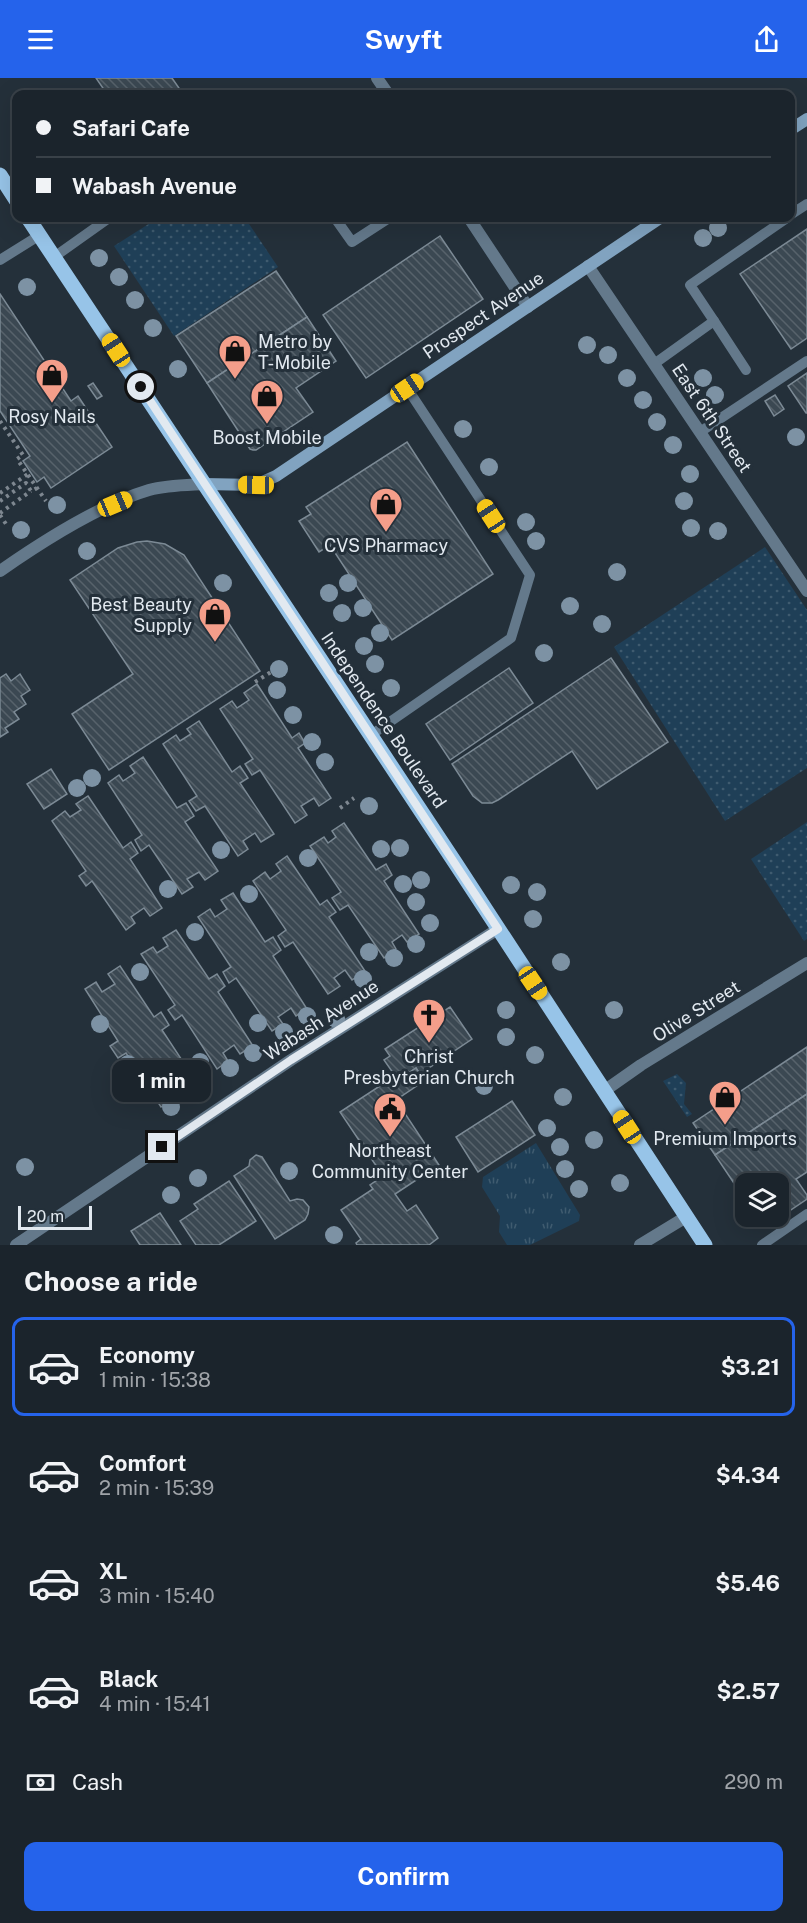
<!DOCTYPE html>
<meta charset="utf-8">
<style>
:root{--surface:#1b242c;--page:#242c34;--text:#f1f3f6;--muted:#a0a4a9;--line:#394148;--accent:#2563eb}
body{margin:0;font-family:"Public Sans",sans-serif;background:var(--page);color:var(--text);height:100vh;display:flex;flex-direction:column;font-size:22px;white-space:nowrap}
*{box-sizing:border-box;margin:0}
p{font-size:20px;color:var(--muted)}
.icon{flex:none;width:33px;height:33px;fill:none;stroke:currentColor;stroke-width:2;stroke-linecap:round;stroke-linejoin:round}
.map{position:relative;height:1167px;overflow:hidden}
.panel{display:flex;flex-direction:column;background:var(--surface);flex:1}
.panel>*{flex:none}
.top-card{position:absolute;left:12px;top:12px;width:783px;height:132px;border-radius:12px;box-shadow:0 6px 24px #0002,0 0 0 2px var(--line);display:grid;align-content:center;height:132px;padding:0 24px;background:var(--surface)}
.fabs{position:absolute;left:735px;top:1095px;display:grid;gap:12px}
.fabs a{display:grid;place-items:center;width:54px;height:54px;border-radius:12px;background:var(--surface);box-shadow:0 6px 24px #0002,0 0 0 2px var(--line);font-size:30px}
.scale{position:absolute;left:18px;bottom:15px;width:74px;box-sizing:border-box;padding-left:6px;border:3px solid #e2e9f0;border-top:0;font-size:16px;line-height:21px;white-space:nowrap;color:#e2e9f0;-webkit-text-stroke:4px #24303a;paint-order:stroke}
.end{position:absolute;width:27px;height:27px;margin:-14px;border:8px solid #e2e9f0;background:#111;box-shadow:0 0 0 3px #111}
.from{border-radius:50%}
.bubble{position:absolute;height:42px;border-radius:12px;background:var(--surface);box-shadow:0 6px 24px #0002,0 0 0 2px var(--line);font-size:20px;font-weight:700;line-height:42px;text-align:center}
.car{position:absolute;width:18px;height:36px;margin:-18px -9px;border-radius:8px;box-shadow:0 0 4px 2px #0007;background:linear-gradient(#f5c518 24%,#345 0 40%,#f5c518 0 76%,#345 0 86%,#f5c518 0)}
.top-card b{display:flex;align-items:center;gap:21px;height:57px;font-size:22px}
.top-card b+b{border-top:2px solid var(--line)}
.top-card i{width:15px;height:15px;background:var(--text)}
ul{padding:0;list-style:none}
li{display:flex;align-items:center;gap:18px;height:99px;margin:0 12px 9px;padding:0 12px;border:3px solid transparent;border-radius:12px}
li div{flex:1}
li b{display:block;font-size:22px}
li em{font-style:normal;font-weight:700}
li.active{border-color:var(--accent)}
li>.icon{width:54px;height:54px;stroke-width:1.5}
h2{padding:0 24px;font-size:27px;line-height:72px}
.pay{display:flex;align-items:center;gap:15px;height:66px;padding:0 24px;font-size:22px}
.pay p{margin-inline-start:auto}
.primary-button{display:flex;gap:12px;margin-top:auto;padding:12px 24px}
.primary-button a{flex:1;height:69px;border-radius:12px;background:var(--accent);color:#fff;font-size:24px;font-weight:700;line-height:69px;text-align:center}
header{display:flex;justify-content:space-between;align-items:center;height:78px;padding:0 24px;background:var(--accent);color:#fff;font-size:27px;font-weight:700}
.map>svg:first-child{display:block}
.grass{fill:url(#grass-dots)}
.park{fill:url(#park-tufts)}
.building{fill:url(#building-back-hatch);stroke:#7c8a95;stroke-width:1.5}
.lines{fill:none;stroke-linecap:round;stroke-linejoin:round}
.path{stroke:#7e8790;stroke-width:4;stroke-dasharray:3 4.5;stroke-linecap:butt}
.lane{stroke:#64798b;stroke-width:10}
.street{stroke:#64798b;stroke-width:12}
.secondary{stroke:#81a3c0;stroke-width:12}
.primary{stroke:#97c4e8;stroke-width:15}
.tree{fill:#7d92a4}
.route{stroke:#e2e9f0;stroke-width:8}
.labels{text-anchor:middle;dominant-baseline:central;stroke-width:6;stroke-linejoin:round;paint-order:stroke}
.street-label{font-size:18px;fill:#e2e9f0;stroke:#24303a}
.poi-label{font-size:18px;fill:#e2e9f0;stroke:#24303a}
</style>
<header><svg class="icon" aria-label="menu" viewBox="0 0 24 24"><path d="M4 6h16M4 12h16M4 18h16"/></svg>Swyft<svg class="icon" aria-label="share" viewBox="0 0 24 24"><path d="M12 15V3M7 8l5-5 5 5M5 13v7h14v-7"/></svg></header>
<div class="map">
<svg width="807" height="1167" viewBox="0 0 807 1167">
<defs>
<pattern id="grass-dots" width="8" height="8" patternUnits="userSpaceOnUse" patternTransform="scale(1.5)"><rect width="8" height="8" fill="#1f3f57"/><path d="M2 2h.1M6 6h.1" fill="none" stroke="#3f5b6f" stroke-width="1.8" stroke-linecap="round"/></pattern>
<pattern id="park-tufts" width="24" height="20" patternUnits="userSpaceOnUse" patternTransform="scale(1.5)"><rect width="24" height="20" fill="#1f3f57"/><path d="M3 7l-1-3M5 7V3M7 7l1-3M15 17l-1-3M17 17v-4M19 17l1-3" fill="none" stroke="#3f5b6f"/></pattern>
<pattern id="building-back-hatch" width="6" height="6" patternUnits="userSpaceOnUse" patternTransform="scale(1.5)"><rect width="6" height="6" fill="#3b4852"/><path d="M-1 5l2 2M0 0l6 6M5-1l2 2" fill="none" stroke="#57626b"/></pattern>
</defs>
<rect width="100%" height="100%" fill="#24303a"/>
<g class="grass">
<polygon points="158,140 245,140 278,189 174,258 114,168"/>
<polygon points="765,469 807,532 807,690 725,743 614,569"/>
<polygon points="807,744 807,861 804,863 751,781"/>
<polygon points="677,996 686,1005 684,1026 692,1036 687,1039 663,1003"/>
</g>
<polygon class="park" points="536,1065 580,1137 579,1143 530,1167 507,1167 499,1154 500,1138 482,1109 483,1099"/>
<g class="building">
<polygon points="96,0 172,0 181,13 176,16 107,16"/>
<polygon points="807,151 807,260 791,271 740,196"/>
<polygon points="440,158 483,221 366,300 323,237"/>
<polygon points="276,193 307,239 207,305 176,258"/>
<polygon points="0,216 71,323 78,318 112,369 51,410 44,399 37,404 23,383 30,378 0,333"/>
<polygon points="307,239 336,283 296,310 313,334 256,372 253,372 250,371 207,305"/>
<polygon points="807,295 807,335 806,335 788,308"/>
<polygon points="93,305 102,318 97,321 88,308"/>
<polygon points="775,317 784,331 774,338 765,323"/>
<polygon points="407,364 493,496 392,562 330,467 319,474 299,443 311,436 306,429"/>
<polygon points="147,463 165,466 184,477 260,593 109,692 72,636 133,596 70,502 118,470 137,464"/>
<polygon points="611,580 668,664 597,711 572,673 498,722 492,725 482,725 473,718 452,686"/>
<polygon points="509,590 533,625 450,682 426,646"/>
<polygon points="6,596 11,603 20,596 30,612 21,618 26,626 14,634 19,641 5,650 8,654 0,659 0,600"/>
<polygon points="257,606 292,660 299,655 305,665 298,670 331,720 319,728 314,720 301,728 307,737 295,745 260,692 252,697 245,686 253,681 220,631 232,623 237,630 249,622 244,615"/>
<polygon points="199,643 232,694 240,688 248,700 240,705 274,756 261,764 255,755 243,763 248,771 238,778 205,728 196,733 189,723 197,718 163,666 176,657 180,663 191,656 187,651"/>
<polygon points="143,679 177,730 186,725 194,738 185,744 218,793 205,802 199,794 187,801 193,809 182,816 149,767 141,773 135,762 142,757 108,705 119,697 123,703 135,695 130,688"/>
<polygon points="51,691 67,716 44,731 27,706"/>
<polygon points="88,718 123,770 131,764 138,775 130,781 162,830 150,838 144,830 131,839 135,845 126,852 92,803 86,808 79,798 86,793 52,743 65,733 70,739 81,732 76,726"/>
<polygon points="344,745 376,792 386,786 392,797 384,803 419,856 407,864 402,857 392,864 396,871 384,880 348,827 340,832 332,820 341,814 310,768 324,759 328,765 336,759 332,753"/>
<polygon points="287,778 320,827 327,822 336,834 329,839 365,893 352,902 345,892 334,900 340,908 328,916 293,864 285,869 278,858 286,852 253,803 265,794 270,801 281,793 276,786"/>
<polygon points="233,815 265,864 273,859 281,872 273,878 307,931 296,938 291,930 278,939 283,946 272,953 236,900 229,905 223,894 231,889 198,839 210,831 215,839 227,831 221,822"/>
<polygon points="176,852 209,901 217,896 225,908 218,914 253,968 240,976 234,967 223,975 228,983 217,991 182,937 175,942 168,932 175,927 141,876 153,869 157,875 168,868 163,860"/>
<polygon points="120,888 154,939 161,934 169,947 162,952 197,1005 185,1012 179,1003 166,1012 173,1021 161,1029 126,975 118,980 110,968 118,963 85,911 96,904 102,914 115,906 108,896"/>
<polygon points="450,929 472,961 420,996 416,990 398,1002 384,982 390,978 385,971"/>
<polygon points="807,969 807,1016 715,1077 693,1045"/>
<polygon points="416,990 424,1003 396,1022 439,1087 395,1116 407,1133 416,1127 438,1160 429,1167 357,1167 356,1165 361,1161 341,1132 373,1111 370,1107 383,1098 340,1034 395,998 398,1002"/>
<polygon points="807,1016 807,1094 796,1101 807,1117 807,1121 764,1150 756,1138 778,1138 778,1106 746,1106 746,1123 715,1077"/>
<polygon points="512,1023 535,1057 478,1094 456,1059"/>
<polygon points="256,1077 262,1079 290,1123 297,1121 303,1122 309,1129 308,1136 305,1142 275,1161 234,1098 249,1088 250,1082"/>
<polygon points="229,1103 256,1143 219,1167 196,1167 180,1143 198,1131 194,1126"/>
<polygon points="160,1135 181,1167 140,1167 131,1153"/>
</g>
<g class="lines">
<g class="path">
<polyline points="0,343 23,377 17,381 46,423"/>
<polyline points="0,415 28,396"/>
<polyline points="0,423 26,405 31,413 37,410"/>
<polyline points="0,435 31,413"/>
<polyline points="0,437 8,449"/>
<polyline points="255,604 271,594"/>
<polyline points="340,730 354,720"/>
</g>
<g class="lane">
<polyline points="790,137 807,126"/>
<polyline points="335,140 352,164 389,140"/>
<polyline points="54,179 109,140"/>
<polyline points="0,182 40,157"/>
<polyline points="714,243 746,292"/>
<polyline points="654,286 714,243 690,207 787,140"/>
<polyline points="700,354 807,283"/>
<polyline points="371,657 511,560 530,497 407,310"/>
<polyline points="762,1167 807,1136"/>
</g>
<g class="street">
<polyline points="377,0 388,16"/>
<polyline points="469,140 528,229"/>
<polyline points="588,188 807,513"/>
<path d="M0 493C43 463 99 427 149 412 167 407 186 407 204 406"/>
<polyline points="604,1013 641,987 807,885"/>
<polyline points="16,1167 291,982 498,851"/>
<polyline points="640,1167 686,1139"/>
</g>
<g class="secondary">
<polyline points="790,52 807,41"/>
<polyline points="204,406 256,407 276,398 660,140"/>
</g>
<g class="primary">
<polyline points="0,97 16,122"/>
<polyline points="28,140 456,786 705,1167"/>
</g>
</g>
<g class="tree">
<circle cx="718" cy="150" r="9"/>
<circle cx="703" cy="160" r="9"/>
<circle cx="99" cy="180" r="9"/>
<circle cx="119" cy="199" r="9"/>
<circle cx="27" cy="209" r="9"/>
<circle cx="135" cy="222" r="9"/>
<circle cx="153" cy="250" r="9"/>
<circle cx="587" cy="267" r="9"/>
<circle cx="608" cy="277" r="9"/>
<circle cx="178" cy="291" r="9"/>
<circle cx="627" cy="300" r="9"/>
<circle cx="703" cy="300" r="9"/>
<circle cx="715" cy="317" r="9"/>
<circle cx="643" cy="322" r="9"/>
<circle cx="657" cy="344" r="9"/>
<circle cx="463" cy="351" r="9"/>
<circle cx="796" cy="359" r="9"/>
<circle cx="673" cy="367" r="9"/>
<circle cx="489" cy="389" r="9"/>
<circle cx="690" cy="396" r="9"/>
<circle cx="684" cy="423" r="9"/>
<circle cx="57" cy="427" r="9"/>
<circle cx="526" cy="444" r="9"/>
<circle cx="691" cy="450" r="9"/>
<circle cx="21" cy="452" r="9"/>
<circle cx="718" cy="453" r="9"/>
<circle cx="536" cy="463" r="9"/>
<circle cx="87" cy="473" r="9"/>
<circle cx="617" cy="494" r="9"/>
<circle cx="223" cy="505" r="9"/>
<circle cx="348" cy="505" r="9"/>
<circle cx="329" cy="515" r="9"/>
<circle cx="570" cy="528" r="9"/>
<circle cx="363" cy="530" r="9"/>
<circle cx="342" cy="535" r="9"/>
<circle cx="602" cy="546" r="9"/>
<circle cx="380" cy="555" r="9"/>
<circle cx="364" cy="568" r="9"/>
<circle cx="544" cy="575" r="9"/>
<circle cx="375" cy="586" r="9"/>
<circle cx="279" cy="591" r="9"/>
<circle cx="391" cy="610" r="9"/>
<circle cx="277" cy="612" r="9"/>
<circle cx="293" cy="637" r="9"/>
<circle cx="312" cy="664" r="9"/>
<circle cx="325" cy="684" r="9"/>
<circle cx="92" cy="700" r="9"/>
<circle cx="77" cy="710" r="9"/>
<circle cx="369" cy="728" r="9"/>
<circle cx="400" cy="770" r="9"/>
<circle cx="381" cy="771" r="9"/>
<circle cx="221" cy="772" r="9"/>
<circle cx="308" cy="780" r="9"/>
<circle cx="421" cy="802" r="9"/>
<circle cx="403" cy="806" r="9"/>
<circle cx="511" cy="807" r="9"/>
<circle cx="168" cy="811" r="9"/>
<circle cx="537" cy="814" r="9"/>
<circle cx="249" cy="816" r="9"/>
<circle cx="416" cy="824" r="9"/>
<circle cx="533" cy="841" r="9"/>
<circle cx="430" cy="845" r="9"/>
<circle cx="195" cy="854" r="9"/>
<circle cx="416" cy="866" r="9"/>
<circle cx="369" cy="874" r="9"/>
<circle cx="394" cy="880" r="9"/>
<circle cx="561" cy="884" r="9"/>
<circle cx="140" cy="894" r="9"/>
<circle cx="363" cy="901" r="9"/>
<circle cx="506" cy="932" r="9"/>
<circle cx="614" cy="932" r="9"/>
<circle cx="307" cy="938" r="9"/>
<circle cx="336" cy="941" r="9"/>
<circle cx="258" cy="945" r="9"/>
<circle cx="100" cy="946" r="9"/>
<circle cx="284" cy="954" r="9"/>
<circle cx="506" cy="959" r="9"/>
<circle cx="253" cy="975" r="9"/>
<circle cx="535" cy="977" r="9"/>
<circle cx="200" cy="984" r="9"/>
<circle cx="128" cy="986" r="9"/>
<circle cx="230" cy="990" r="9"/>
<circle cx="484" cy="1008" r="9"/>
<circle cx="563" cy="1019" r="9"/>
<circle cx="171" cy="1029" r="9"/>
<circle cx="547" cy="1050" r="9"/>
<circle cx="594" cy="1062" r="9"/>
<circle cx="560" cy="1069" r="9"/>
<circle cx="25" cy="1089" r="9"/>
<circle cx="565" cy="1091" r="9"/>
<circle cx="289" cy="1093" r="9"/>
<circle cx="198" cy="1100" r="9"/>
<circle cx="620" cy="1105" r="9"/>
<circle cx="579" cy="1111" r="9"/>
<circle cx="171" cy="1117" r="9"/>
<circle cx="334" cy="1157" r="9"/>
</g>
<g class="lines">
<polyline class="route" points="141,309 498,851 291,982 162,1069"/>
</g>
<defs>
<g id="shop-pin" transform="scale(1.725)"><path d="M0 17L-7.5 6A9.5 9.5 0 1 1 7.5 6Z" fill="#f49e8a" stroke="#24303a"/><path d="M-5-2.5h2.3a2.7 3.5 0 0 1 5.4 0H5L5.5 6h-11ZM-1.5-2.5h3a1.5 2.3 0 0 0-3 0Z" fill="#111"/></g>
<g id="church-pin" transform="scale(1.725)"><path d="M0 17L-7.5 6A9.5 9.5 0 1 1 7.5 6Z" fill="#f49e8a" stroke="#24303a"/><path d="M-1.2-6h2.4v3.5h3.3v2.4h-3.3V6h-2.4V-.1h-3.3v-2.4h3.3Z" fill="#111"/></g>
<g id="civic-pin" transform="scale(1.725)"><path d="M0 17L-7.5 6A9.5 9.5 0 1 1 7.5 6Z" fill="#f49e8a" stroke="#24303a"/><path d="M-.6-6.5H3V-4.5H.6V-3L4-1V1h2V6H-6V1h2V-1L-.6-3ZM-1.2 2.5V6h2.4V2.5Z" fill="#111"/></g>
</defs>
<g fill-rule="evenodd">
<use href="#shop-pin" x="235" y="273"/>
<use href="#shop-pin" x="52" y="297"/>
<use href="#shop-pin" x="267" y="318"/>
<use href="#shop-pin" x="386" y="426"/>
<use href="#shop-pin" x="215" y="536"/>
<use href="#church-pin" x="429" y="937"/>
<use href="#shop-pin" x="725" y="1019"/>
<use href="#civic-pin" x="390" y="1031"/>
</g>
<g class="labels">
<g class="street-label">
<text transform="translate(483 237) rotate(-34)">Prospect Avenue</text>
<text transform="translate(712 340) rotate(56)">East 6th Street</text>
<text transform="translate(384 642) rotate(56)">Independence Boulevard</text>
<text transform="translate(696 933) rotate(-32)">Olive Street</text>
<text transform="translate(321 942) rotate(-33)">Wabash Avenue</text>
</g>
<g class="poi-label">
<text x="258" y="263" text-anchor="start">Metro by<tspan x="258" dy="21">T-Mobile</tspan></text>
<text x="52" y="338">Rosy Nails</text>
<text x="267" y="359">Boost Mobile</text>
<text x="386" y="467">CVS Pharmacy</text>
<text x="192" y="526" text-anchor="end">Best Beauty<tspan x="192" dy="21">Supply</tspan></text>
<text x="429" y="978">Christ<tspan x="429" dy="21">Presbyterian Church</tspan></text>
<text x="725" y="1060">Premium Imports</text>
<text x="390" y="1072">Northeast<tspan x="390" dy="21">Community Center</tspan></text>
</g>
</g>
</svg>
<div class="fabs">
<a><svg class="icon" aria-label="layers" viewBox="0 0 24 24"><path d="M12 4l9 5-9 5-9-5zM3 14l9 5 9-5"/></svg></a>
</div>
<div class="scale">20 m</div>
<i class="end from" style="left:141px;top:309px"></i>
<i class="end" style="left:162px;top:1069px"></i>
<div class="bubble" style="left:112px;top:982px;width:99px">1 min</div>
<i class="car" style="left:116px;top:272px;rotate:327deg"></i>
<i class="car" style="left:407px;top:310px;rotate:56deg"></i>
<i class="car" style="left:256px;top:407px;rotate:271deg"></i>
<i class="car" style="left:115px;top:426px;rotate:67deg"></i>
<i class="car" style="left:491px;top:438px;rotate:327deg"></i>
<i class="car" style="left:533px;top:905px;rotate:146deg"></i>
<i class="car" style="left:627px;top:1049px;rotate:327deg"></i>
<div class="top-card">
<b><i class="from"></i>Safari Cafe</b>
<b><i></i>Wabash Avenue</b>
</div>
</div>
<section class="panel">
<h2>Choose a ride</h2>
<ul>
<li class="active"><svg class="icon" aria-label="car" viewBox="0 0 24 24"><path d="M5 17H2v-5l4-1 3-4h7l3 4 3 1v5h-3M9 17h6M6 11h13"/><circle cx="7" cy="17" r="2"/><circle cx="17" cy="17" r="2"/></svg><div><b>Economy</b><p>1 min · 15:38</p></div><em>$3.21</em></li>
<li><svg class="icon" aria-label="car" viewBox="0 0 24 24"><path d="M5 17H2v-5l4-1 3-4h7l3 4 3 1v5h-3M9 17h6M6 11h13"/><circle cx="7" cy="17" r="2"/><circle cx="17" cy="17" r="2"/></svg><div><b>Comfort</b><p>2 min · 15:39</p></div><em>$4.34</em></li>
<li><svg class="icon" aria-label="car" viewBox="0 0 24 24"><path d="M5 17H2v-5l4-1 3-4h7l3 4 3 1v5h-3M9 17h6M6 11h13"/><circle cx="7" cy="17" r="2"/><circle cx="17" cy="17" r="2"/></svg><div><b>XL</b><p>3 min · 15:40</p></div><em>$5.46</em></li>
<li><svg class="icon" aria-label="car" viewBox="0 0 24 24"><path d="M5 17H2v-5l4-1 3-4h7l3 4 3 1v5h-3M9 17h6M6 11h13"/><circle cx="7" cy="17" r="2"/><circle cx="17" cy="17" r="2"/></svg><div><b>Black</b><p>4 min · 15:41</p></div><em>$2.57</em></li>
</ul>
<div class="pay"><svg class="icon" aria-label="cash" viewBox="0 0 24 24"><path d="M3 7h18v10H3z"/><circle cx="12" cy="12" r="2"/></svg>Cash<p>290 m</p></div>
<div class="primary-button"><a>Confirm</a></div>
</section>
